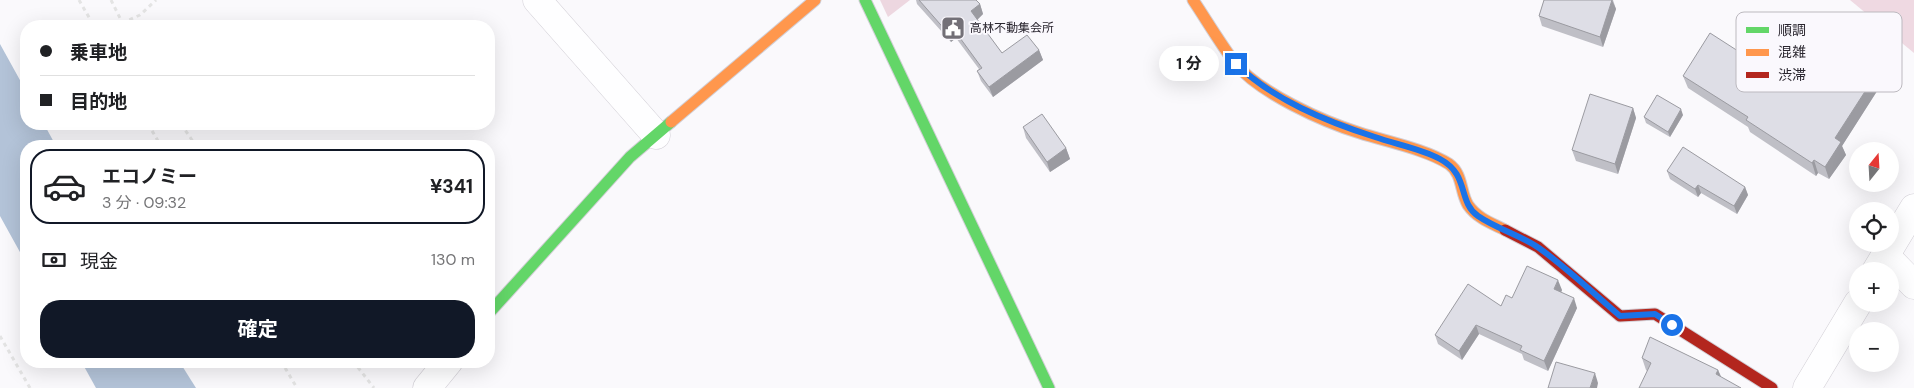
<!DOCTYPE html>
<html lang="ja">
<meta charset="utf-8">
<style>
:root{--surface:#fff;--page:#f2f2f2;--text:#202124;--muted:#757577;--line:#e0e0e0;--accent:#111827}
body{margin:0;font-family:"DM Sans","Noto Sans JP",sans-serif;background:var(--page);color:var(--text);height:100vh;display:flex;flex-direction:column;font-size:19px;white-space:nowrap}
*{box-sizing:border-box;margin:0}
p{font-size:16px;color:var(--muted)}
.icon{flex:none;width:28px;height:28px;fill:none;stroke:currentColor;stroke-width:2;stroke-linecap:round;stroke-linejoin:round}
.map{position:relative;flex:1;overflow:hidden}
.drawer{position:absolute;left:20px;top:140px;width:475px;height:228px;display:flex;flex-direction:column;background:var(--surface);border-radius:20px;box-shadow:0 5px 20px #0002}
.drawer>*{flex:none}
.banner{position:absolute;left:20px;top:20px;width:475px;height:110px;border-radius:20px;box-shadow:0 5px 20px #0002;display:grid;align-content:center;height:110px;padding:0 20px;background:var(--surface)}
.needle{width:32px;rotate:18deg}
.tools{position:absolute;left:1849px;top:142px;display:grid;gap:10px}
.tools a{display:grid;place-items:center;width:50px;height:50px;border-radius:50%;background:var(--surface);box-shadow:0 5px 20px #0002;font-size:25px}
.end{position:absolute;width:22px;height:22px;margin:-11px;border:6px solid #1a73e8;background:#fff;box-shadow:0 0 0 2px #fff}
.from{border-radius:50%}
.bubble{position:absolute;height:35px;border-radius:18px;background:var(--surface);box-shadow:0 5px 20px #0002;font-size:16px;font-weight:700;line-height:35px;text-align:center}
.banner b{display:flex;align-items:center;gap:18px;height:48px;font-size:19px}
.banner b+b{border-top:1px solid var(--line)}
.banner i{width:12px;height:12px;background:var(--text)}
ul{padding:9px 0 0;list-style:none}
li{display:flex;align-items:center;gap:15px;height:75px;margin:0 10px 8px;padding:0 10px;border:2px solid var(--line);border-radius:20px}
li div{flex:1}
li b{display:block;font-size:19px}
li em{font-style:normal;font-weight:700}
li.active{border-color:var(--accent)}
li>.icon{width:45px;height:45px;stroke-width:1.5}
.pay{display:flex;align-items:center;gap:12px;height:55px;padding:0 20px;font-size:19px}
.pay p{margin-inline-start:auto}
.primary-button{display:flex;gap:10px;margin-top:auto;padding:10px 20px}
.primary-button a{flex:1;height:58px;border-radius:20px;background:var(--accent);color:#fff;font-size:20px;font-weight:700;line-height:58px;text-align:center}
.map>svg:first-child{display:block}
.green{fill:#edd7e0}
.forest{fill:#efd9e2}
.water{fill:#b3c3d8}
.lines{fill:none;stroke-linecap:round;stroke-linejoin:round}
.street-casing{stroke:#d2cfd6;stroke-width:29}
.fast-casing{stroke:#d2cfd6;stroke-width:13}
.slow-casing{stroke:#d2cfd6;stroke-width:13}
.jam-casing{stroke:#d2cfd6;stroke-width:13}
.path{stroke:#e4e4e4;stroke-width:3;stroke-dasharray:4 4;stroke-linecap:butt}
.street{stroke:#fefeff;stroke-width:28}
.fast{stroke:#63d668;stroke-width:11}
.slow{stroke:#ff974d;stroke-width:11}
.jam{stroke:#b3261e;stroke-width:11}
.wall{fill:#bfbfc6}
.shaded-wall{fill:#9b9ba1}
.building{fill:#dedee6;stroke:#9b9ba1}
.route{stroke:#1a73e8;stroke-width:6}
.labels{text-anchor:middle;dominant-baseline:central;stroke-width:4;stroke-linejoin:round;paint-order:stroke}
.poi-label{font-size:12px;fill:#2a262f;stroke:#faf8fd;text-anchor:start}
.key{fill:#faf8fd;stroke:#bcb9bf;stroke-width:1}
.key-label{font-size:14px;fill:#2a262f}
</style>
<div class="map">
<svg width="1914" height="388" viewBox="0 0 1914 388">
<rect width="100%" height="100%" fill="#faf9fc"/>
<polygon class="green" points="880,0 910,0 888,17"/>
<polygon class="forest" points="1850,0 1914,0 1914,53"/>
<g class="water">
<polygon points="0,44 26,91 26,124 44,124 56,146 26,146 26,263 0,216"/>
<polygon points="81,361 179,361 196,388 96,388"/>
</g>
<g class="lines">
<g class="street-casing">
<g id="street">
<polyline points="537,0 656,135"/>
<polyline points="1885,255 1914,285"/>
<polyline points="1876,271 1914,208"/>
<polyline points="427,388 449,361"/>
<polyline points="1807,388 1858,303"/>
</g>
</g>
<g class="fast-casing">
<g id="fast">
<polyline points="865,0 1049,388"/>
<polyline points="489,313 630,157 671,122"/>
</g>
</g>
<g class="slow-casing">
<g id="slow">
<path d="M1193 0C1207 21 1220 43 1235 63 1259 93 1324 122 1360 133 1388 142 1425 149 1449 164 1463 174 1460 192 1468 205 1477 218 1491 223 1505 230"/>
<polyline points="671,122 815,0"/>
</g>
</g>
<g class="jam-casing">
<polyline id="jam" points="1505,230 1538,247 1620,316 1655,314 1772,388"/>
</g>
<g class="path">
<polyline points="79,0 94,26"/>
<polyline points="111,0 124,26"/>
<polyline points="122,23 140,15 156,0"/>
<polyline points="148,124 161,146"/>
<polyline points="181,124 196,146"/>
<polyline points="0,336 30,388"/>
<polyline points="281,361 297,388"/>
<polyline points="353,361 374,388"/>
</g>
<use href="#street" class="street"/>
<use href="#fast" class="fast"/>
<use href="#slow" class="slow"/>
<use href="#jam" class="jam"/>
</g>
<g class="wall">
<polygon points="916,0 976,0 980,4 983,14 977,20 1002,53 1039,50 1043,60 993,97 981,81 977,71 979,69 956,38 951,42 917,4"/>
<polygon points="1544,0 1613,0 1616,9 1603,47 1542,26 1539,16"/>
<polygon points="1683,76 1797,89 1879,88 1842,146 1846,155 1829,179 1818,173 1816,176 1750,132 1748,127 1688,88"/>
<polygon points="1633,108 1636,118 1618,174 1576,161 1572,150"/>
<polygon points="1683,115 1670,137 1646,123 1644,117"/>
<polygon points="1023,127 1066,148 1070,159 1050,172 1026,138"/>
<polygon points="1667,171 1745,187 1748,195 1737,214 1701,193 1698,197 1670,179"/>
<polygon points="1562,290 1561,292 1577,308 1548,371 1524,360 1522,354 1479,334 1462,360 1438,344 1435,335 1501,306 1512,298"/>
<polygon points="1642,358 1718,370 1721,376 1647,371 1646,370"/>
</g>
<g class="shaded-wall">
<polygon points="1612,0 1616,9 1603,47 1600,37"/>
<polygon points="980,4 983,14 975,22 971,11"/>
<polygon points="952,27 956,38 951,42 947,32"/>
<polygon points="1039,50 1043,60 993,97 989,87"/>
<polygon points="1875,76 1879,88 1842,146 1846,155 1829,179 1825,167 1835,138"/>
<polygon points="1633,108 1636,118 1618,174 1615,164"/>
<polygon points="1681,109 1683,115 1670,137 1668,132"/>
<polygon points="1066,148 1070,159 1050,172 1047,162"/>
<polygon points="1814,160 1818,173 1816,176 1812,163"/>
<polygon points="1698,185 1701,193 1698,197 1695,189"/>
<polygon points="1745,187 1748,195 1737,214 1734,206"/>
<polygon points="1558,280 1562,290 1558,299 1554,289"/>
<polygon points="1574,298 1577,308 1548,371 1544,361"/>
<polygon points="1476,325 1479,334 1462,360 1459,351"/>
<polygon points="1718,370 1723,382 1716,374"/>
<polygon points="1595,373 1598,383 1597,388 1590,388"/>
</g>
<g class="building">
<polygon points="919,0 976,0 980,4 971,11 1002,53 1027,35 1039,50 989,87 977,71 982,68 952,27 947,32"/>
<polygon points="1544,0 1612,0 1600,37 1539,16"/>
<polygon points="1710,33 1797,89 1826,44 1875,76 1835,138 1841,142 1825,167 1814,160 1812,163 1746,120 1748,117 1683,76"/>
<polygon points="1590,94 1633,108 1615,164 1572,150"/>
<polygon points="1657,95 1681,109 1668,132 1644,117"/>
<polygon points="1042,114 1066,148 1047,162 1023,127"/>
<polygon points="1683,147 1745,187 1734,206 1698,185 1695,189 1667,171"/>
<polygon points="1527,266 1558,280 1554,289 1574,298 1544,361 1520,350 1522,346 1476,325 1459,351 1435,335 1468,284 1501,306 1506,295 1512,298"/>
<polygon points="1650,337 1718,370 1716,374 1741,388 1639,388 1651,363 1642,358"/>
<polygon points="1556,362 1595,373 1590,388 1548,388"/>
</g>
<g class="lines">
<path class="route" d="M1236 64C1274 100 1325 121 1375 137 1395 144 1422 149 1440 159 1470 175 1457 201 1478 216 1497 229 1520 235 1539 248 1567 268 1593 293 1620 316L1655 314 1672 325"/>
</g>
<defs>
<g id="civic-square" transform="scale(1.25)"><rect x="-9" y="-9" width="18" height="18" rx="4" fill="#737077" stroke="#faf8fd"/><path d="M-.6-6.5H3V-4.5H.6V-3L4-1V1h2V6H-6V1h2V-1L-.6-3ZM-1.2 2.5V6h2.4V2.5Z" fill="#fff"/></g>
</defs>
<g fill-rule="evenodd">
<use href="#civic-square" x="953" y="28"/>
</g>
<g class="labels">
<g class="poi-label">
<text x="970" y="28">高林不動集会所</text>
</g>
</g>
<rect x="1736" y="12" width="166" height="80" rx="8" class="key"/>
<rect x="1746" y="27" width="23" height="6" fill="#63d668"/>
<rect x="1746" y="49" width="23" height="7" fill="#ff974d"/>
<rect x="1746" y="72" width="23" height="6" fill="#b3261e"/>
<g class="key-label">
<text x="1778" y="35">順調</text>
<text x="1778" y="57">混雑</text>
<text x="1778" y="80">渋滞</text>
</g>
</svg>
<div class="tools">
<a><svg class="needle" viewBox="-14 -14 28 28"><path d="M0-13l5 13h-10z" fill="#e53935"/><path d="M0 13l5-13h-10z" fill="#757577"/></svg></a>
<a><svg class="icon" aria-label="locate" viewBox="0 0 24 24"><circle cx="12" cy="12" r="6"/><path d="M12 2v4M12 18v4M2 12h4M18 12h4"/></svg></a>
<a>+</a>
<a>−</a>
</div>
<i class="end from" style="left:1672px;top:325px"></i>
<i class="end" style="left:1236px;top:64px"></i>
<div class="bubble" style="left:1159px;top:46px;width:60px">1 分</div>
<div class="banner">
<b><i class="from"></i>乗車地</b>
<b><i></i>目的地</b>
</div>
<section class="drawer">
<ul>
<li class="active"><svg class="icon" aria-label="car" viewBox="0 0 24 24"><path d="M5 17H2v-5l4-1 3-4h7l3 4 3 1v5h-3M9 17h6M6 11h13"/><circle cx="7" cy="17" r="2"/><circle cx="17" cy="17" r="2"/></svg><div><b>エコノミー</b><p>3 分 · 09:32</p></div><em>¥341</em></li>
</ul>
<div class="pay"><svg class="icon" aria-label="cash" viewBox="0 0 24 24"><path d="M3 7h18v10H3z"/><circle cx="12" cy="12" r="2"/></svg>現金<p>130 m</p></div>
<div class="primary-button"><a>確定</a></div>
</section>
</div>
